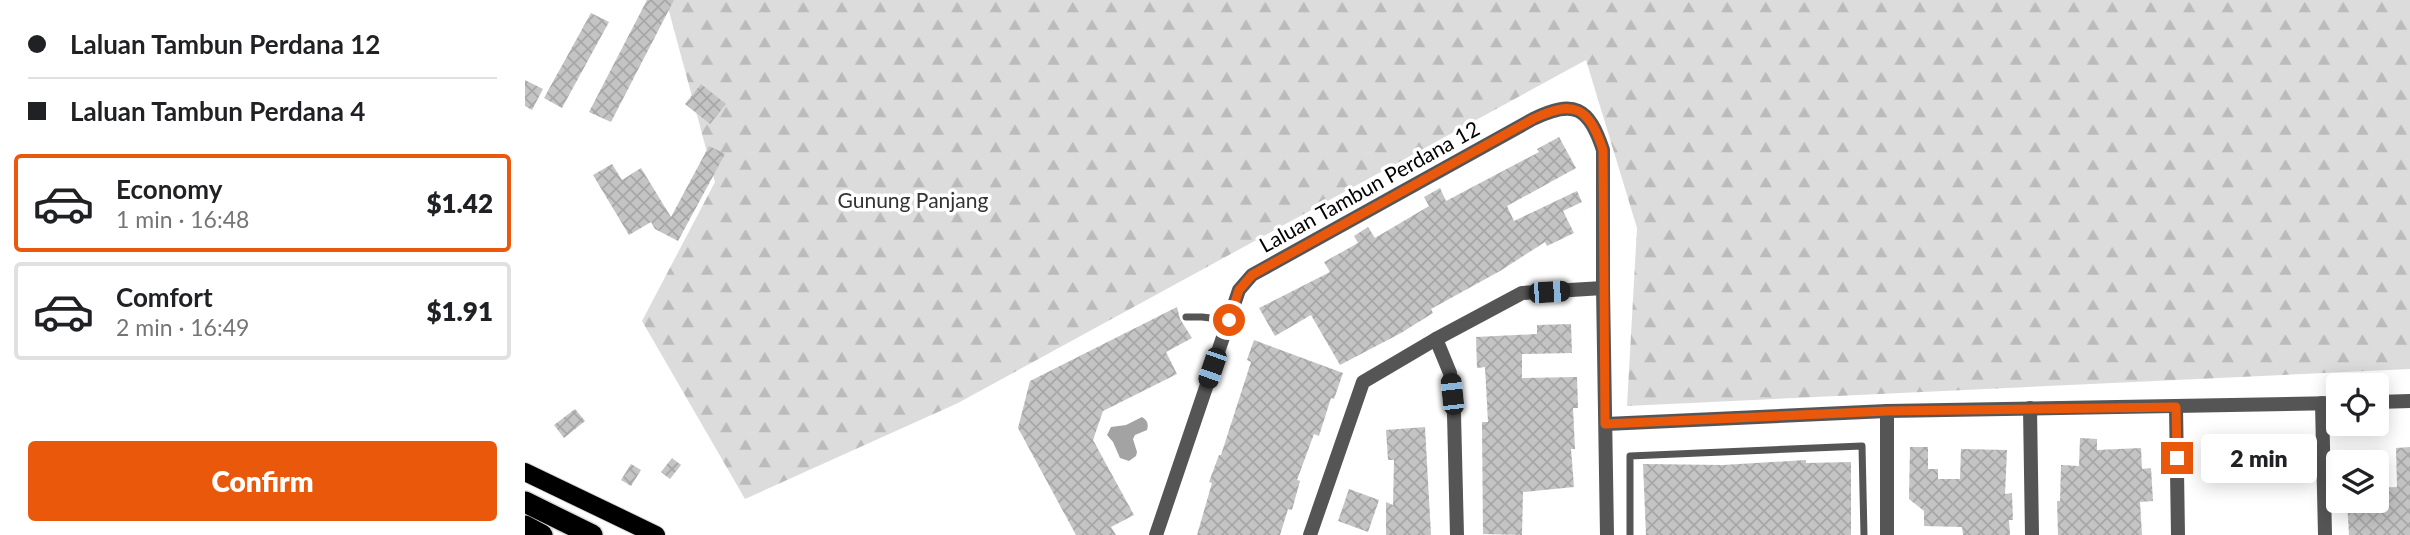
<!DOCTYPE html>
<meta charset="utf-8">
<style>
:root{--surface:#fff;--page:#f6f6f6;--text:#202124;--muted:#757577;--line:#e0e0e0;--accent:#ea580c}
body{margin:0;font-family:Lato,sans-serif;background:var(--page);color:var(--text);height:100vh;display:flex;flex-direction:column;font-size:26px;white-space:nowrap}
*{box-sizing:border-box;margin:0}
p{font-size:23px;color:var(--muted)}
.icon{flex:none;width:38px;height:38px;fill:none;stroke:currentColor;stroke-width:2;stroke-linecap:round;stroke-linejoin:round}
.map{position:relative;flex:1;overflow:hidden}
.details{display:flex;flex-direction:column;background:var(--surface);width:525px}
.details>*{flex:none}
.top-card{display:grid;align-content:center;height:154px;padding:0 28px;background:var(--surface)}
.controls{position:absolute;left:1801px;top:373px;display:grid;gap:14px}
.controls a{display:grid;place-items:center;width:63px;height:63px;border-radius:7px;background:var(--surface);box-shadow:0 4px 18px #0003;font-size:35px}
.end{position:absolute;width:32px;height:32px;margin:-16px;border:9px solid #ea580c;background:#fff;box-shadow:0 0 0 4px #fff}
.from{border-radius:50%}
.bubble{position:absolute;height:49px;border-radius:7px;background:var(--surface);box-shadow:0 4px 18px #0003;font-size:23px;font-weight:800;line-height:49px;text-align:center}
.car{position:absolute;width:21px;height:42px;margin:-21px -10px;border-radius:9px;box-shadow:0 0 5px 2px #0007;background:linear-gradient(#222 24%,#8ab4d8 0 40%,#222 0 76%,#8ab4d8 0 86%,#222 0)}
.top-card b{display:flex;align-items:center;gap:24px;height:66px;font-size:26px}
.top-card b+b{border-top:2px solid var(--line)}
.top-card i{width:18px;height:18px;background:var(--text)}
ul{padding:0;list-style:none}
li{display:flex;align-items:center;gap:21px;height:98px;margin:0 14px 10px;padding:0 14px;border:4px solid var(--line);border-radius:7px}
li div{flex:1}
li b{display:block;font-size:26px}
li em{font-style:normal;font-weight:800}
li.active{border-color:var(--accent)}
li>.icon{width:63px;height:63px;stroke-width:1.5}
.action{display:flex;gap:14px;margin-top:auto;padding:14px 28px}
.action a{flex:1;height:80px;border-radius:7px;background:var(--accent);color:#fff;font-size:28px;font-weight:800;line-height:80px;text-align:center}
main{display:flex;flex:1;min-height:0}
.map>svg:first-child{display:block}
.forest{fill:url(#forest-firs)}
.water{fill:#a3a3a3}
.building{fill:url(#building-cross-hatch)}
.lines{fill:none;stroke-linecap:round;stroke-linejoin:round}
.primary-casing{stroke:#dbdbdb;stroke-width:20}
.highway-casing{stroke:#dbdbdb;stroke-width:24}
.lane{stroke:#555;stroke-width:7}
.street{stroke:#555;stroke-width:14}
.primary{stroke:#000;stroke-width:18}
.highway{stroke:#000;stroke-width:21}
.route{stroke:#ea580c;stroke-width:9}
.labels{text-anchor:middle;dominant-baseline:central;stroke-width:7;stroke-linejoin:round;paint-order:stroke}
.street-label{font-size:21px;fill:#000;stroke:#fff}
.park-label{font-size:21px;fill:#333;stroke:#fff}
</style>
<main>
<section class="details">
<div class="top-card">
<b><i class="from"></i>Laluan Tambun Perdana 12</b>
<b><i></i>Laluan Tambun Perdana 4</b>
</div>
<ul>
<li class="active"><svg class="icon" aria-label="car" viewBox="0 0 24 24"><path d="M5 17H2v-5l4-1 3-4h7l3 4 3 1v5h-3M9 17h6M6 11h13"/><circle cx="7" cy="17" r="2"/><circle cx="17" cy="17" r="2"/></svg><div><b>Economy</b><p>1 min · 16:48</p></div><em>$1.42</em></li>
<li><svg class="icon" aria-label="car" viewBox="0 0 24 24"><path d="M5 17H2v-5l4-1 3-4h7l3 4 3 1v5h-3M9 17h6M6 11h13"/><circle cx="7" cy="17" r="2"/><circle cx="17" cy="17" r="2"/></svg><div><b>Comfort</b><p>2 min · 16:49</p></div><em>$1.91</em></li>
</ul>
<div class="action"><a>Confirm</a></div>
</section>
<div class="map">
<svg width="1885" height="535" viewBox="0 0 1885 535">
<defs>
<pattern id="forest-firs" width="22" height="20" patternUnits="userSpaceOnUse" patternTransform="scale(1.75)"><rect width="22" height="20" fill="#dcdcdc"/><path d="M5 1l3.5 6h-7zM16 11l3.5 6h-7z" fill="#bbb"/></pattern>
<pattern id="building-cross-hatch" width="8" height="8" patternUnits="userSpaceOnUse" patternTransform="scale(1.75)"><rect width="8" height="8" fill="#c4c4c4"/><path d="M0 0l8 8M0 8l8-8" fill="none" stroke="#a7a7a7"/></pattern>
</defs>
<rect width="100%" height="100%" fill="#fff"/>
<polygon class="forest" points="141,0 1885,0 1885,369 1102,406 1112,228 1061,60 433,403 220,499 117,321 190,182"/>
<path class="water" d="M617 417C622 420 624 424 622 430L610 435 608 439 612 452 611 456 604 461 595 458 588 442 582 435 586 427 601 425Z"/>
<g class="building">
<polygon points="122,0 149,0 86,122 64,112"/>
<polygon points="66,13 84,22 37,108 19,98"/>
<polygon points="0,80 18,89 7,110 0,106"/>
<polygon points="176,84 201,104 185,124 160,104"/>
<polygon points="1034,137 1051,168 982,206 989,221 1052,191 1057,202 1038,211 1049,233 1022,246 1020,242 975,271 906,309 908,313 876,333 815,365 786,315 750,336 734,308 805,272 799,262 833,243 829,236 843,227 850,238 904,206 899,197 915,188 921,201 1014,152 1012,149"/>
<polygon points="184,146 200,154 153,241 130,229 126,222 104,235 68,175 87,164 97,180 116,168 146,217"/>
<polygon points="652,307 655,319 667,338 641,352 652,374 578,411 568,440 609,515 586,527 591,535 551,535 493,428 505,381"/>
<polygon points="1046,324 1047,353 997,354 997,378 1052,377 1053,408 1048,408 1050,449 1046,449 1049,487 998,492 997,535 958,534 957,422 963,422 960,367 952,368 951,337 1012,334 1012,325"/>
<polygon points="729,340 818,373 809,399 806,398 794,436 789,434 772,480 775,481 767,510 763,509 755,535 672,535 687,483 684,482 694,455 696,455 726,362 722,360"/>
<polygon points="50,409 60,421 39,438 29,425"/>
<polygon points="900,427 906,535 861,535 861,502 868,505 869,460 863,460 861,430"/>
<polygon points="1717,434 1717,440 1763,437 1764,461 1781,460 1782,473 1731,476 1731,466 1687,467 1686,435"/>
<polygon points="1555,438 1572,439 1572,450 1616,448 1617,469 1626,468 1628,501 1615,502 1617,535 1533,535 1532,501 1535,501 1536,465 1554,466"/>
<polygon points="1385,447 1403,447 1403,469 1413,469 1413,479 1435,479 1436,449 1482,450 1480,494 1487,493 1488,520 1484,520 1485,535 1438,535 1437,527 1399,526 1399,511 1384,499"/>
<polygon points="1885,447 1885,535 1824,535 1822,500 1852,500 1852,488 1872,487 1871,448"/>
<polygon points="147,458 156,465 145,479 136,472"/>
<polygon points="1281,460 1281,463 1326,462 1326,535 1121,535 1118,464 1198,465"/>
<polygon points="106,464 116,470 106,486 96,480"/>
<polygon points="824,489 854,500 843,532 813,521"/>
</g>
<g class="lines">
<g class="primary-casing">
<polyline id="primary" points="0,472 131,535"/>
</g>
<g class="highway-casing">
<g id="highway">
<polyline points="0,502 67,535"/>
<polyline points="0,526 17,535"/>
</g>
</g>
<g class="lane">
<polyline points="661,317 677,317 703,320"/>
<polyline points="1105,535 1105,456 1337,446 1339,535"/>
</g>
<g class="street">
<polyline points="911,339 925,373 929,414 932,535"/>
<polyline points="1852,402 1885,401"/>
<polyline points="1797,403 1800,535"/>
<polyline points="1651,407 1653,535"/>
<polyline points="1505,408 1507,535"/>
<polyline points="1362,411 1362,535"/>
<polyline points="1081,424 1362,411 1813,403"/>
<path d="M631 535 714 290 727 275 1008 119C1049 99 1064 107 1078 150V288L1082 535"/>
<polyline points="785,535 838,382 911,339 997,293 1078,288"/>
</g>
<use href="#primary" class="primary"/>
<use href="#highway" class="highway"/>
</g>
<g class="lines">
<path class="route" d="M704 320 714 290 727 275 1008 119C1049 99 1064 107 1078 150L1080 424 1362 411 1651 407 1652 458"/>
</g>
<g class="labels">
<g class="street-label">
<text transform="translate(844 186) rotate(-29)">Laluan Tambun Perdana 12</text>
</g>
<g class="park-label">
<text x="388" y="199">Gunung Panjang</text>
</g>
</g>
</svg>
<div class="controls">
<a><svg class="icon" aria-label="locate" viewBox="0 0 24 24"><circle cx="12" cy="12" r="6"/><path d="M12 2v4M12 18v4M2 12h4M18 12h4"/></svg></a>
<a><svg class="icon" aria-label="layers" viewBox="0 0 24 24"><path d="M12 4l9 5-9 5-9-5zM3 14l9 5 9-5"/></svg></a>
</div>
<i class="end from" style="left:704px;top:320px"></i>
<i class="end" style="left:1652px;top:458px"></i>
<div class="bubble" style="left:1676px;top:434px;width:116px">2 min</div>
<i class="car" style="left:1024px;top:292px;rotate:86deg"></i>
<i class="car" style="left:687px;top:368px;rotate:199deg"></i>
<i class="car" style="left:927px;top:394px;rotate:354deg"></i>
</div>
</main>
